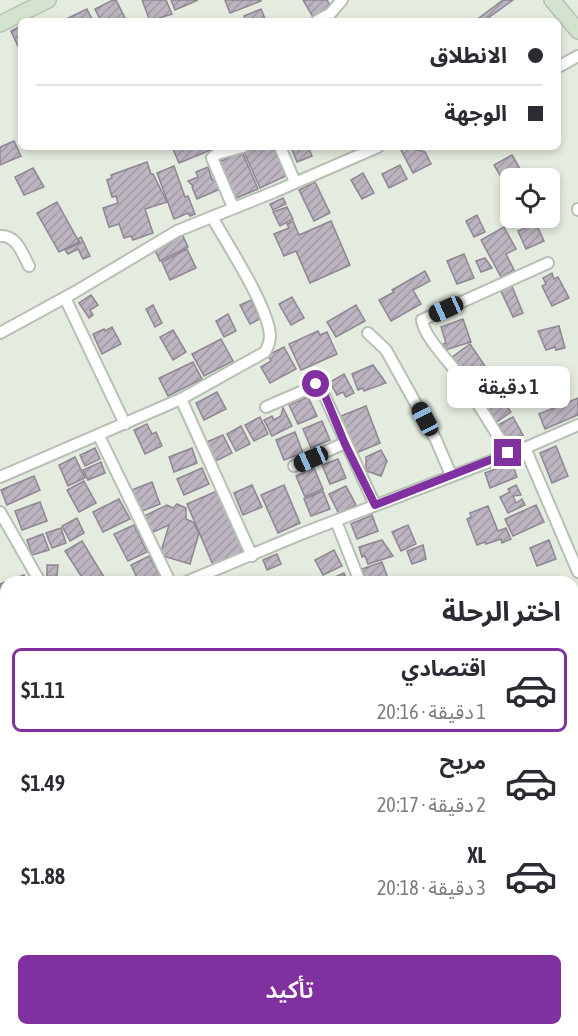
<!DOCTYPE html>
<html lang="ar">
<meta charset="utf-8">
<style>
:root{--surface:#fff;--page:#f7f7f7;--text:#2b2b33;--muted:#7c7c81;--line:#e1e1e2;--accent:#81309f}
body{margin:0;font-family:"Asap Condensed","Noto Sans Arabic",sans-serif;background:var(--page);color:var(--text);direction:rtl;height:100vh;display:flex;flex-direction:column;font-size:22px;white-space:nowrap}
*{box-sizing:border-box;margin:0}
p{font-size:20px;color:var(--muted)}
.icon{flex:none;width:33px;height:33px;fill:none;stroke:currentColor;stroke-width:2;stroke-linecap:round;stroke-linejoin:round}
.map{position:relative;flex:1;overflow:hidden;direction:ltr}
.panel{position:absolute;left:0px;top:576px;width:579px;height:460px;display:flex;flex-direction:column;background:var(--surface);border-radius:18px 18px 0 0;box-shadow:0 3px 9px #0003;direction:rtl}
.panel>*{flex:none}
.top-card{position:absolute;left:18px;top:18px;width:543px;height:132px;border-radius:9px;box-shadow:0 3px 9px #0003;direction:rtl;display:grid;align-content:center;height:132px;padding:0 18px;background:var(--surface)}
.controls{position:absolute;left:500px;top:168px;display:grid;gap:12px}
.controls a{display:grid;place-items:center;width:60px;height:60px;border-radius:9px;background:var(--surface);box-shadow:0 3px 9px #0003;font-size:30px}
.end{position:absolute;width:27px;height:27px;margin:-14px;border:8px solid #81309f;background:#fff;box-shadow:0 0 0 3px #fff}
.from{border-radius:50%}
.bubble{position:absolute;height:42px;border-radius:9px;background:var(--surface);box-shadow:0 3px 9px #0003;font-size:20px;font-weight:600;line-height:42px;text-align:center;direction:rtl}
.car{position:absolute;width:18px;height:36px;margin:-18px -9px;border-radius:8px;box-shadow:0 0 4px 2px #0007;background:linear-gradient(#222 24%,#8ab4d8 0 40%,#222 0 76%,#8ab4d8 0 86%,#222 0)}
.top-card b{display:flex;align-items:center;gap:21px;height:57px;font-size:22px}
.top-card b+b{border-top:2px solid var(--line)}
.top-card i{width:15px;height:15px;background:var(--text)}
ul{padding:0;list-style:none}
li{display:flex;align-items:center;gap:18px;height:84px;margin:0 12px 9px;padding:0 6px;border:3px solid transparent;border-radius:9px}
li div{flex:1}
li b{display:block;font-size:22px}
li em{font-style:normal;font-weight:600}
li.active{border-color:var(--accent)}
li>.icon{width:54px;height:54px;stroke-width:1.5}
h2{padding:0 18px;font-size:27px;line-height:72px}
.button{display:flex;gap:12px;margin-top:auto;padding:12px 18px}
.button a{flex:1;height:69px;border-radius:9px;background:var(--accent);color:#fff;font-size:24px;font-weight:600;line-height:69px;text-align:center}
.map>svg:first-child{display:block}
.building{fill:url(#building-hatch);stroke:#8e8692;stroke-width:1.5}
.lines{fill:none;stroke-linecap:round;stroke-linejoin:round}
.street-casing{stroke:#b7c0b4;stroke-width:14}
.secondary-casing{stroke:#b7c0b4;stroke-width:18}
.street{stroke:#fff;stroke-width:10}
.secondary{stroke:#d4e3cd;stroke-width:15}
.route{stroke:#81309f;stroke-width:8}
</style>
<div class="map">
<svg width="578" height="1036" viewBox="0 0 578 1036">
<defs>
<pattern id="building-hatch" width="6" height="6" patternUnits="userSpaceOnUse" patternTransform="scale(1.5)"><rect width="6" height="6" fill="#bcb4c0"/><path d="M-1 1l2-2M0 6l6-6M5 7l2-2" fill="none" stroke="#a19aa4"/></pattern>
</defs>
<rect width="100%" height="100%" fill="#e3ecdf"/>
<g class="building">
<polygon points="113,0 116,0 125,18 119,21 101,21 95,9"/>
<polygon points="142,0 166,0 172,14 150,21"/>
<polygon points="171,0 198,0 175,10"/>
<polygon points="225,0 260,0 261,1 230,13"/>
<polygon points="303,0 327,0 331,7 313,17"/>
<polygon points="503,0 513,0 484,21 481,21 479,18"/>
<polygon points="87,9 93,21 65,21 64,20"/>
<polygon points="261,9 266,21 246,21 244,16"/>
<polygon points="21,26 21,45 18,46 11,31"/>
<polygon points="14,141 21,156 0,165 0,147"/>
<polygon points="172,147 212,147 213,149 179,163"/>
<polygon points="256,147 273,147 286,176 260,188 244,152"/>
<polygon points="291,147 308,147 312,156 297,162"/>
<polygon points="406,147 425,152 431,164 413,173 401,150"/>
<polygon points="242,152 258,189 234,199 219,162"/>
<polygon points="512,155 523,174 521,176 522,178 510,178 510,192 494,165"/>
<polygon points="147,162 151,174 153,174 167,202 145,209 153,233 133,240 131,236 124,238 119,224 109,227 103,208 118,203 116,196 112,197 107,180 112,178 111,175"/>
<polygon points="400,165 407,179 389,188 382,174"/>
<polygon points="174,166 185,197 188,196 195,214 190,216 188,213 174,219 157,173"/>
<polygon points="208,167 212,180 215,178 220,189 197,199 192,187 193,186 188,181 198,177 196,172"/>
<polygon points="33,168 44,187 24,195 15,177"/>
<polygon points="363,173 374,193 362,199 351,180"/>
<polygon points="315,182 330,213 314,221 299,190"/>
<polygon points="283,198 286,204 273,210 270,204"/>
<polygon points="57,202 79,242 59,252 37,213"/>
<polygon points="287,207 293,219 280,226 273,212"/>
<polygon points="477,215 485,232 474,237 466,221"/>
<polygon points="530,218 531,220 534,219 544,241 526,249 518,231 527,227 524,221"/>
<polygon points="293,221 299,235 331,221 350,265 310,283 296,251 284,256 274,234 289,228 287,224"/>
<polygon points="504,227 516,249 506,254 514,270 501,277 481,240"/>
<polygon points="182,234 188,247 160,261 154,248"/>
<polygon points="81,237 90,256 83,259 78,249 68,254 65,250 80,243 78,239"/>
<polygon points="187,249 196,268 170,280 162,262"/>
<polygon points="464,254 474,278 457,284 447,261"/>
<polygon points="485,258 492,268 481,272 476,261"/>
<polygon points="425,271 430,281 413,290 421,304 391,321 379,300 394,292 392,290"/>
<polygon points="552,273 554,279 558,277 569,298 552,306 542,286 546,284 543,278"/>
<polygon points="511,284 523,313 513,317 500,289"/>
<polygon points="91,295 98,305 90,310 93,315 89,318 79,303"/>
<polygon points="292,297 304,318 291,325 279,304"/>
<polygon points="251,300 260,319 250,324 240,305"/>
<polygon points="153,305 162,323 155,327 146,309"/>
<polygon points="356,305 365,321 336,337 327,322"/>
<polygon points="228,314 236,331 224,337 216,321"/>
<polygon points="463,319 471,342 445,350 443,344 446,343 441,327"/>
<polygon points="559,326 565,348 556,350 555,347 546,350 538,331"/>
<polygon points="112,327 121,344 102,354 93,334 104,329 105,331"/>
<polygon points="173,330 186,352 173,360 160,337"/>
<polygon points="318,331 320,335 327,332 337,354 301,370 289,344"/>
<polygon points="221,339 233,361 204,376 192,354"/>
<polygon points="470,344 485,366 466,379 451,358"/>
<polygon points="284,347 296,369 270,383 261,367 271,361 268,355"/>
<polygon points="193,362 202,379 168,396 159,378"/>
<polygon points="373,365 386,383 364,391 363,388 358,390 352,374"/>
<polygon points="344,374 354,393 346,397 343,392 337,395 330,382"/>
<polygon points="488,378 500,397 483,408 471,389"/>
<polygon points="217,392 226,409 204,420 196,403"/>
<polygon points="308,397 317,416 298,424 289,405"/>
<polygon points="501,398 511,412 494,424 484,410"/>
<polygon points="578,398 578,415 545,429 539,414"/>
<polygon points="366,406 380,443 356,453 341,416"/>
<polygon points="283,408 292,426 272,436 264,420 272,416 274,420 281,416"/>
<polygon points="260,417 268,434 254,441 245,425"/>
<polygon points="513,417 523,435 505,446 494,427"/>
<polygon points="322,421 330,440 311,448 303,429"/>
<polygon points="147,424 152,434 156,432 162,446 145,454 134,430"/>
<polygon points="241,426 250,444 236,451 227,434"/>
<polygon points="295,432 303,453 284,460 276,440"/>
<polygon points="223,435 232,453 216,461 207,442"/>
<polygon points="556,446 568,476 552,483 540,453"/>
<polygon points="95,448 100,459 85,466 80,455"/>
<polygon points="192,448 197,463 174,472 169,457"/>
<polygon points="381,450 387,461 381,476 366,471 366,457"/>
<polygon points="75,457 85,478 68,486 59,465"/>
<polygon points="338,459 346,478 330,484 322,465"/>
<polygon points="101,462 105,473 88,480 83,470"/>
<polygon points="512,463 517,477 490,488 485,473"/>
<polygon points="202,468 209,484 184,495 177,479"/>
<polygon points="314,468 323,489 305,497 296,476"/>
<polygon points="34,476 40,490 7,505 1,490"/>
<polygon points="84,481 96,503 79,512 67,490"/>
<polygon points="152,482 160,504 140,512 132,490"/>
<polygon points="252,485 262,507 243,515 234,493"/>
<polygon points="284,485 300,523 278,533 261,495"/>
<polygon points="516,485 521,495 513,496 516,503 522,499 525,505 508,513 500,497 510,492 508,489"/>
<polygon points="346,486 356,505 339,514 329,494"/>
<polygon points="217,491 244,552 213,565 187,504"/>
<polygon points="323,491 330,509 311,516 304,499"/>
<polygon points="119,499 130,519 103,532 93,512"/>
<polygon points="40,502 47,521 22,530 15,511"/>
<polygon points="177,504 186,508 186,519 193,522 199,533 190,564 160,555 169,525 151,533 144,516 167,505 173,508"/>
<polygon points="536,505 544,522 513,536 505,519"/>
<polygon points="488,506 498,531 506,528 511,539 502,543 501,539 486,544 485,542 477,545 467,519 471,517 470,513"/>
<polygon points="372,515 378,531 357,539 351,524"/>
<polygon points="77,518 84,533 70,541 62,526"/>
<polygon points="134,525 147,552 128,561 114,534"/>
<polygon points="408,525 416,544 401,551 392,532"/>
<polygon points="61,528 66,543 52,548 46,533"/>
<polygon points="43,534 49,550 32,555 27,540"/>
<polygon points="382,540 393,556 368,564 365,556 362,557 359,547"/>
<polygon points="549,540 556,559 537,566 530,548"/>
<polygon points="82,541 107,582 85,582 65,551"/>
<polygon points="423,545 426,559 412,564 407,551"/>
<polygon points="334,550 342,566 323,575 315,560"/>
<polygon points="277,554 281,564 267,570 263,560"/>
<polygon points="149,556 163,582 139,582 131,565"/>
<polygon points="382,562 389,581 366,582 362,569"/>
<polygon points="47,565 58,565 57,577 47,576"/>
<polygon points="344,573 348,582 324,582"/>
<polygon points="24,575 26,582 6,582 5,601 0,584"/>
<polygon points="577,816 578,841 573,843 573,818"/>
<polygon points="46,1030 72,1030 59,1036 48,1036"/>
<polygon points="88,1030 104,1030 106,1035 85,1036 84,1032"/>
<polygon points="174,1030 197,1030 199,1036 176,1036"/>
<polygon points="332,1030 356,1030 357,1036 334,1036"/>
<polygon points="534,1030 557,1030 559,1036 537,1036"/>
</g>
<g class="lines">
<g class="street-casing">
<g id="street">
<polyline points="317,21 330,14 342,0"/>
<polyline points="558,67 578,56"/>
<polyline points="280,147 295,182"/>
<polyline points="233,207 212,158 217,154 243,147"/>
<polyline points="578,209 578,210"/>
<path d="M0 236C17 235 22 253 29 266"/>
<polyline points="65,298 125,424"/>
<polyline points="0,333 75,292 177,231 274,192 378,147"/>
<polyline points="368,333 386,350 436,440 451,475"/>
<polyline points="181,399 252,556"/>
<polyline points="266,407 319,384 375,505"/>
<polyline points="99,436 170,582"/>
<polyline points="525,448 578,572"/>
<path d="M508 453C492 426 476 400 458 374 448 360 424 337 422 320L548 263"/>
<polyline points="294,466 345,443"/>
<path d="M0 477 181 399 265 352C268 347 270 341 270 335 268 306 227 244 212 217"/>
<polyline points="0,512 40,582"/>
<polyline points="336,521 360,582"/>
<polyline points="186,582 301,534 525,448 578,425"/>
<polyline points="0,659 6,656"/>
<polyline points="573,904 578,902"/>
<polyline points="0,935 6,932"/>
<polyline points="0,1007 6,1011"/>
<polyline points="116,1030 119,1036"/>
<polyline points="166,1030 168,1036"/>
<polyline points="240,1036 255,1030"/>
</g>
</g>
<g class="secondary-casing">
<g id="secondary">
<polyline points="552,0 578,31"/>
<polyline points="0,24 48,0"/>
</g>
</g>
<use href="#street" class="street"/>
<use href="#secondary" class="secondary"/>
</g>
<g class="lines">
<polyline class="route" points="316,384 321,386 345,444 375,505 508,453"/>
</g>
</svg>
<div class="controls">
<a><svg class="icon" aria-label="locate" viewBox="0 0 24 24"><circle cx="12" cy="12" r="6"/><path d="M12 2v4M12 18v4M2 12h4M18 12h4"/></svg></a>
</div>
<i class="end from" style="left:316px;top:384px"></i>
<i class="end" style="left:508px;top:453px"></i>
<div class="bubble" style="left:447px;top:366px;width:123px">1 دقيقة</div>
<i class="car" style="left:446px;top:309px;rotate:246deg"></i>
<i class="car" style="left:425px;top:419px;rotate:332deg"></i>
<i class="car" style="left:311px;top:459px;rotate:246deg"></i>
<div class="top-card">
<b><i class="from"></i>الانطلاق</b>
<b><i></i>الوجهة</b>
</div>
<section class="panel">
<h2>اختر الرحلة</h2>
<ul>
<li class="active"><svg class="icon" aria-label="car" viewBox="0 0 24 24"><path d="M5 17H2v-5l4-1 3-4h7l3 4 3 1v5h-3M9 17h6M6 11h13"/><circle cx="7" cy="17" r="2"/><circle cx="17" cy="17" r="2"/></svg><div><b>اقتصادي</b><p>1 دقيقة · 20:16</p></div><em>$1.11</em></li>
<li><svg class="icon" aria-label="car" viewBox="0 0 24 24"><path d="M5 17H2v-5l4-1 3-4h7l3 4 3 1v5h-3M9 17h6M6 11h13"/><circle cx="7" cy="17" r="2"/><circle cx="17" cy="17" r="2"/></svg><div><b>مريح</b><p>2 دقيقة · 20:17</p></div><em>$1.49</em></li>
<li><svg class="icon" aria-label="car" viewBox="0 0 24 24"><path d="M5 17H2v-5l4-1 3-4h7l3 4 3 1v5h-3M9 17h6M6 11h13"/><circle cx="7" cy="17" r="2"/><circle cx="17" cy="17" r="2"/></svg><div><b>XL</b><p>3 دقيقة · 20:18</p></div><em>$1.88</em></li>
</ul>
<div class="button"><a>تأكيد</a></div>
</section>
</div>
